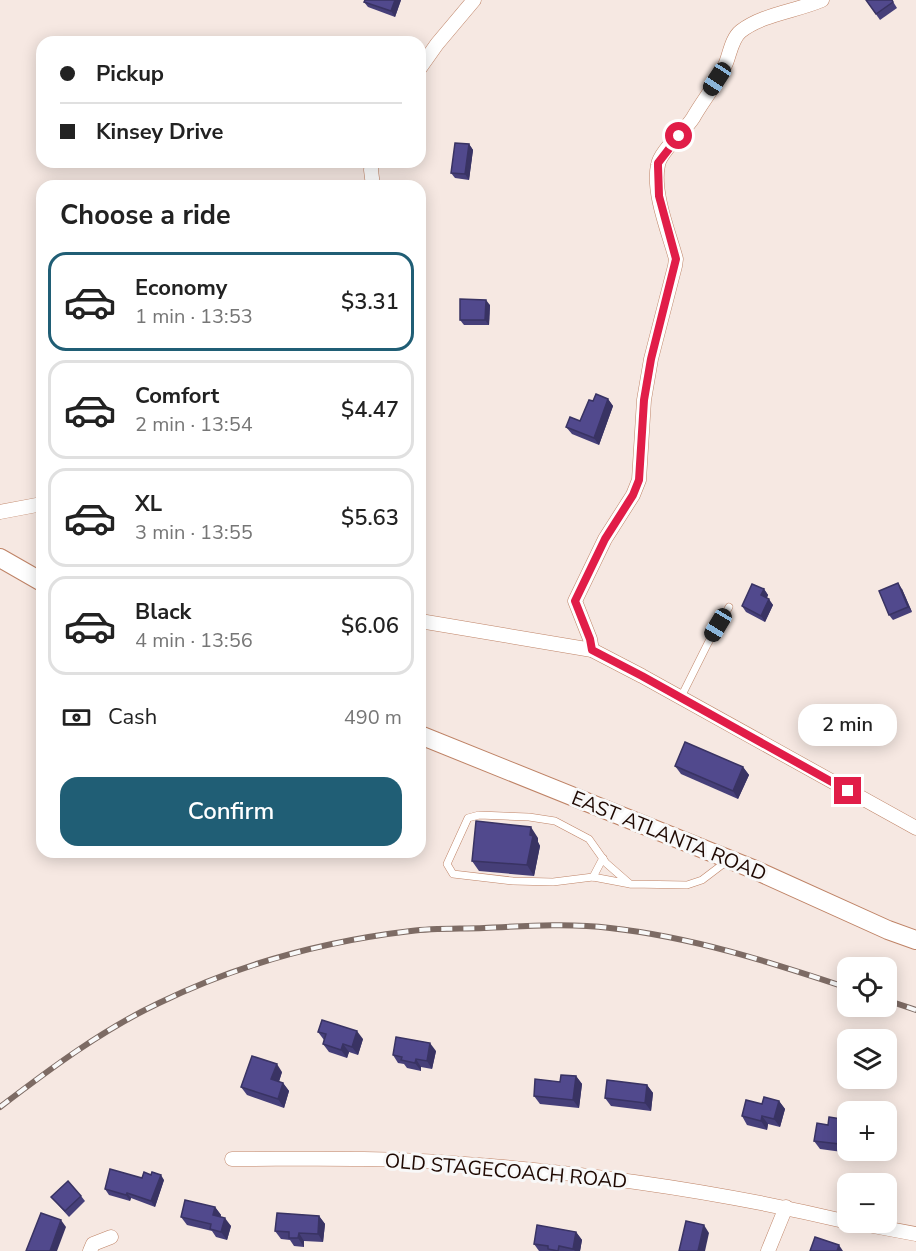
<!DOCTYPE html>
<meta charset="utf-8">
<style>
:root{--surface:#fff;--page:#f6f6f6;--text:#222;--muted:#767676;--line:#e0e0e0;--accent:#205e75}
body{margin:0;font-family:"Nunito Sans",sans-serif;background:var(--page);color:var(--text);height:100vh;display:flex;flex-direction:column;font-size:22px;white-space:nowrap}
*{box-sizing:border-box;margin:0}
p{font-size:20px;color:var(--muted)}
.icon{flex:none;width:33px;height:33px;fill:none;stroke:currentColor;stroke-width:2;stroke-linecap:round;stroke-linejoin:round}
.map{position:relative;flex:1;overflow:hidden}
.panel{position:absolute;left:36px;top:180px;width:390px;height:678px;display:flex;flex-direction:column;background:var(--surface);border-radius:18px;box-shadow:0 3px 15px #0003}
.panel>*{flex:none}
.guide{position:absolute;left:36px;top:36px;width:390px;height:132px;border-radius:18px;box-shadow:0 3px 15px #0003;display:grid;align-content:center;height:132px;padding:0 24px;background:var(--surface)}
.buttons{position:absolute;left:837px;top:957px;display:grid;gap:12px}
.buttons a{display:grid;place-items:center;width:60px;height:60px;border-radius:12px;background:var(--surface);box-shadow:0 3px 15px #0003;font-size:30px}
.end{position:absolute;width:27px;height:27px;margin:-14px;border:8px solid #e11d48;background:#fff;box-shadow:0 0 0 3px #fff}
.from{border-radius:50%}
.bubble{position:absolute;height:42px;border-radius:18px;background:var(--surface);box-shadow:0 3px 15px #0003;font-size:20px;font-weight:600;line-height:42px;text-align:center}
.car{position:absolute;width:18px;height:36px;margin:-18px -9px;border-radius:8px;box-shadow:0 0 4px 2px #0007;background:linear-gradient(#222 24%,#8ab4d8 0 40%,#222 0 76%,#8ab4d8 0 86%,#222 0)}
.guide b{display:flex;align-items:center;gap:21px;height:57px;font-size:22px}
.guide b+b{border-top:2px solid var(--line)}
.guide i{width:15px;height:15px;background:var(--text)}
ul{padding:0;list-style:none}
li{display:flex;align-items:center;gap:18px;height:99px;margin:0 12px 9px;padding:0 12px;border:3px solid var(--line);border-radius:18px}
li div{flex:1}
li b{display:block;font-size:22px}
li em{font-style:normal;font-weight:600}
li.current{border-color:var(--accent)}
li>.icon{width:54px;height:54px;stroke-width:1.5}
h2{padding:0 24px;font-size:27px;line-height:72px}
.pay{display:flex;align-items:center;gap:15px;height:66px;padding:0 24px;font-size:22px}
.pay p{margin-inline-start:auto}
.primary-button{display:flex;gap:12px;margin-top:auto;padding:12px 24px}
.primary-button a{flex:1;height:69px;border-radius:18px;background:var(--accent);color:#fff;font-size:24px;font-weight:600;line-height:69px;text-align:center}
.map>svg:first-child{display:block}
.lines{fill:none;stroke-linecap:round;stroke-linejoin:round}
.lane-casing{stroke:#bf8366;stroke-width:8}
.street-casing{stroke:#bf8366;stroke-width:15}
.secondary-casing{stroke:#bf8366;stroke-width:20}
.lane{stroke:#fff;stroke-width:7}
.street{stroke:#fff;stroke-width:14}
.secondary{stroke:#fff;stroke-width:18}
.rail-casing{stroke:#7d6b64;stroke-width:6}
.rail{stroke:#f8f8f8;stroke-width:4;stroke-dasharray:11;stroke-linecap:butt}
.wall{fill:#463f79}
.shaded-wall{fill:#393363}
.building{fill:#51498d;stroke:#393363;stroke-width:1.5}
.route{stroke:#e11d48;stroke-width:8}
.labels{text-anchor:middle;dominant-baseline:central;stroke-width:6;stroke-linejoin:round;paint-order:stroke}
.street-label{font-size:20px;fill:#1f0902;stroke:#f8f8f8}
</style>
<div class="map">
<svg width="916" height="1251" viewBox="0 0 916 1251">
<rect width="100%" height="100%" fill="#f6e8e2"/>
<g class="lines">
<g class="lane-casing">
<g id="lane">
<polyline points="681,697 708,643 729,607"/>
<polyline points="593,877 603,858"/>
<polyline points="630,884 606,863 589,839 555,821 529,817 479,815 468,818 447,864 453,874 513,881 553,882 593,877 630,884 687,885 702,880 727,861"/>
</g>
</g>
<g class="street-casing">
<g id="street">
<polyline points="420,68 437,44 474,0"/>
<polyline points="372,162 371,170 373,186"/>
<polyline points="0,512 42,504"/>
<polyline points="420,621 592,650 642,676 916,828"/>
<path d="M592 650 590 639 575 601 605 539 633 495 639 480 644 400 651 359 675 266 676 259C669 233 652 192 658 165 660 151 684 132 693 118 703 100 718 83 726 63 730 53 732 38 741 31 763 14 797 11 822 0"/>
<path d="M232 1159C305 1159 378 1157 451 1163 584 1172 718 1191 848 1222"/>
<polyline points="852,1222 916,1234"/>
<polyline points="90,1251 93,1244 111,1237"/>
<polyline points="768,1251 786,1207"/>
</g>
</g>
<g class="secondary-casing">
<g id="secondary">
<polyline points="0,558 42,582"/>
<polyline points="420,735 753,869 888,930 916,940"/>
</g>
</g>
<use href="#lane" class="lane"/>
<use href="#street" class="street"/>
<use href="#secondary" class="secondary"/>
<g class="rail-casing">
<g id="rail">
<polyline points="886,1000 916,1010"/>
<path d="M0 1107C50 1069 102 1030 159 1003 237 965 325 941 411 931 435 928 460 929 484 928 524 926 571 923 610 928 692 937 770 962 848 988"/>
</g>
</g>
<use href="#rail" class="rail"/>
</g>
<g class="wall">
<polygon points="401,0 395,17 368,7 364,2"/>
<polygon points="866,0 892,0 897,8 880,20"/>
<polygon points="469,144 473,150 469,180 455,178 451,173"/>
<polygon points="490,305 489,325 464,325 460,320"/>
<polygon points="608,399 613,406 599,445 572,434 566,427 580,421 593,401"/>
<polygon points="764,589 768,595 767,598 773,605 765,622 746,612 742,606"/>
<polygon points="902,589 912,612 893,620 889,615"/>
<polygon points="675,766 743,767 749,775 738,799 681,774"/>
<polygon points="538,838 538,842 540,846 534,876 479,871 472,861"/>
<polygon points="318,1032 363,1039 358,1055 349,1052 347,1058 329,1052 323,1044 324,1040"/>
<polygon points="436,1051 432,1069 421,1067 421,1071 407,1068 404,1064 398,1063 393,1055"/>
<polygon points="282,1072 279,1082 283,1083 289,1091 284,1108 247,1095 241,1087"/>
<polygon points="576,1076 582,1084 579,1108 540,1104 534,1096 560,1082"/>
<polygon points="647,1085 653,1093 651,1111 611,1106 605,1098"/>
<polygon points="779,1101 785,1109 780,1127 768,1124 767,1130 747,1125 742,1116"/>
<polygon points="842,1119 847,1127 848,1150 858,1150 857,1154 820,1149 814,1141 828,1125"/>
<polygon points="151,1175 164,1180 155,1207 131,1198 130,1201 109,1195 105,1189"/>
<polygon points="81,1196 85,1201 69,1217 51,1197"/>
<polygon points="215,1207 221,1215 220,1217 231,1226 227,1240 216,1237 212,1231 187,1225 181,1217"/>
<polygon points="319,1216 325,1224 323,1242 304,1241 304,1247 294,1246 290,1240 281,1239 275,1231"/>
<polygon points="576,1232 582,1240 580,1251 539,1251 534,1244"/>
</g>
<g class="shaded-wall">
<polygon points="395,0 401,0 395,17 391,11"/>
<polygon points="469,144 473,150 469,180 465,174"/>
<polygon points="486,300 490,305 489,325 485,320"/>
<polygon points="608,399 613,406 599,445 594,438"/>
<polygon points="898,583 902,589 912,612 908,607"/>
<polygon points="764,589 768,595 765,601 761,595"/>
<polygon points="769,599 773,605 765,622 761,616"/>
<polygon points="743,767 749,775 738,799 733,791"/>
<polygon points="531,827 538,838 538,842 540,846 534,876 527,865"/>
<polygon points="357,1031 363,1039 358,1055 352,1047"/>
<polygon points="430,1043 436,1051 432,1069 427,1061"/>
<polygon points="343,1044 349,1052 347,1058 341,1050"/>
<polygon points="416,1059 421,1067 421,1071 415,1063"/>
<polygon points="277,1064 282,1072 277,1087 271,1079"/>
<polygon points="576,1076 582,1084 579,1108 573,1100"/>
<polygon points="283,1083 289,1091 284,1108 278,1099"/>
<polygon points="647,1085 653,1093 651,1111 645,1103"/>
<polygon points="779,1101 785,1109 780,1127 774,1119"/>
<polygon points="762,1116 768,1124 767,1130 761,1121"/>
<polygon points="842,1119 847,1127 846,1135 840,1127"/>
<polygon points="161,1175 164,1180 155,1207 151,1201"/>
<polygon points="127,1193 131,1198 130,1201 126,1195"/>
<polygon points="215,1207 221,1215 219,1223 213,1215"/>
<polygon points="319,1216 325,1224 323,1242 318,1234"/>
<polygon points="225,1218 231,1226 227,1240 221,1232"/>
<polygon points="61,1220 66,1227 57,1251 50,1251"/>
<polygon points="704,1225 709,1233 705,1251 698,1251"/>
<polygon points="576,1232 582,1240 580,1251 575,1251 573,1249"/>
<polygon points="299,1233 304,1241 304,1247 298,1238"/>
<polygon points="839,1245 843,1251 837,1251"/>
</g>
<g class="building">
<polygon points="365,0 395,0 391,11 364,2"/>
<polygon points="866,0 892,0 893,2 876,14"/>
<polygon points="455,143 469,144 465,174 451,173"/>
<polygon points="460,299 486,300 485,320 460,320"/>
<polygon points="596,394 608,399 594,438 566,427 570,417 580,421 589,400 593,401"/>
<polygon points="898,583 908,607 889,615 879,591"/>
<polygon points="752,584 764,589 761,595 769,599 761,616 742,606"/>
<polygon points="685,742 743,767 733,791 675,766"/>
<polygon points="476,821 531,827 530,835 533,836 527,865 472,861"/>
<polygon points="322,1020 357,1031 352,1047 343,1044 341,1050 323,1044 326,1034 318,1032"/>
<polygon points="396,1037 430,1043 427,1061 416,1059 415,1063 401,1060 402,1057 393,1055"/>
<polygon points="252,1056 277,1064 271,1079 283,1083 278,1099 241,1087"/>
<polygon points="561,1075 576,1076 573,1100 534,1096 535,1079 560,1082"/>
<polygon points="607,1080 647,1085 645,1103 605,1098"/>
<polygon points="764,1097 779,1101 774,1119 762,1116 761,1121 742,1116 746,1100 762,1104"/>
<polygon points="829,1117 842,1119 840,1127 848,1128 848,1145 814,1141 817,1123 828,1125"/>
<polygon points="110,1169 142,1178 144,1172 151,1175 152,1172 161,1175 151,1201 127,1193 126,1195 105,1189"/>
<polygon points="68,1181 81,1196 65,1211 51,1197"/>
<polygon points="185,1200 215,1207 213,1215 225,1218 221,1232 210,1229 211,1224 181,1217"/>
<polygon points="41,1213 61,1220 50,1251 26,1251"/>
<polygon points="277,1213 319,1216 318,1234 299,1233 298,1238 289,1238 289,1232 275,1231"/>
<polygon points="686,1221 704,1225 698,1251 679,1251"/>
<polygon points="537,1225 576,1232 573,1249 559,1246 558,1251 548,1249 548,1246 534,1244"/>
<polygon points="815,1237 839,1245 837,1251 810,1251"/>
</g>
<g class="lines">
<polyline class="route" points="679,136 658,163 658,166 659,196 676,259 651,359 644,400 639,480 633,495 605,539 575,601 590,639 592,650 642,676 848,791"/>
</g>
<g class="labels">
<g class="street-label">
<text transform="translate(669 836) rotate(22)">EAST ATLANTA ROAD</text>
<text transform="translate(506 1171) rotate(5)">OLD STAGECOACH ROAD</text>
</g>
</g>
</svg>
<div class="buttons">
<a><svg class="icon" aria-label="locate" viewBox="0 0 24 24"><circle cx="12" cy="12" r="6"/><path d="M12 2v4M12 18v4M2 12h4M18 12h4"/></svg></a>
<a><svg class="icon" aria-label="layers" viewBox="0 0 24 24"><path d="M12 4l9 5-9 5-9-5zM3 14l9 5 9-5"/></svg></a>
<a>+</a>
<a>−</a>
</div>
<i class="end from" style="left:679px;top:136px"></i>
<i class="end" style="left:848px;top:791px"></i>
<div class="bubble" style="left:798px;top:704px;width:99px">2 min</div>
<i class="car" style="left:717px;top:79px;rotate:213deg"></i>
<i class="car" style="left:718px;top:625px;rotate:211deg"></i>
<div class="guide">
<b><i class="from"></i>Pickup</b>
<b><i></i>Kinsey Drive</b>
</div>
<section class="panel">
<h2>Choose a ride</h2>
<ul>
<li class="current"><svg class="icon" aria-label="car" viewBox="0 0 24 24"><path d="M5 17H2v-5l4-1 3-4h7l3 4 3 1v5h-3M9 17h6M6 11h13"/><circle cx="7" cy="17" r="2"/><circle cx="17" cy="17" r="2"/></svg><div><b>Economy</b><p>1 min · 13:53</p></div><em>$3.31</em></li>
<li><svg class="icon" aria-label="car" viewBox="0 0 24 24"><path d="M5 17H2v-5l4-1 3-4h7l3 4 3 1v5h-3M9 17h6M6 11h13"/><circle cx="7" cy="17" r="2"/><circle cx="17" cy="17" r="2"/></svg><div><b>Comfort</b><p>2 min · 13:54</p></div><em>$4.47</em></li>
<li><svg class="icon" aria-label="car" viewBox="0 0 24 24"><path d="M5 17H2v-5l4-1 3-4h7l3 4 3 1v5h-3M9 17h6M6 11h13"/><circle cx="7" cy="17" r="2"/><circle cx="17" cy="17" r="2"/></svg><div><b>XL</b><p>3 min · 13:55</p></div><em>$5.63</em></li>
<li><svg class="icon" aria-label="car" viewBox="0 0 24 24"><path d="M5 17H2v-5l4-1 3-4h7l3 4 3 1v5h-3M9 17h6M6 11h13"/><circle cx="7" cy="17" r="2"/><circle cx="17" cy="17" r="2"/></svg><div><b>Black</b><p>4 min · 13:56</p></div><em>$6.06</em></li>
</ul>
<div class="pay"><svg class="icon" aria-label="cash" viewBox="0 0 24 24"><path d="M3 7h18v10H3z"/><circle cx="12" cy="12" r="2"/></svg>Cash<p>490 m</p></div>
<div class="primary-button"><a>Confirm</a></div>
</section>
</div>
